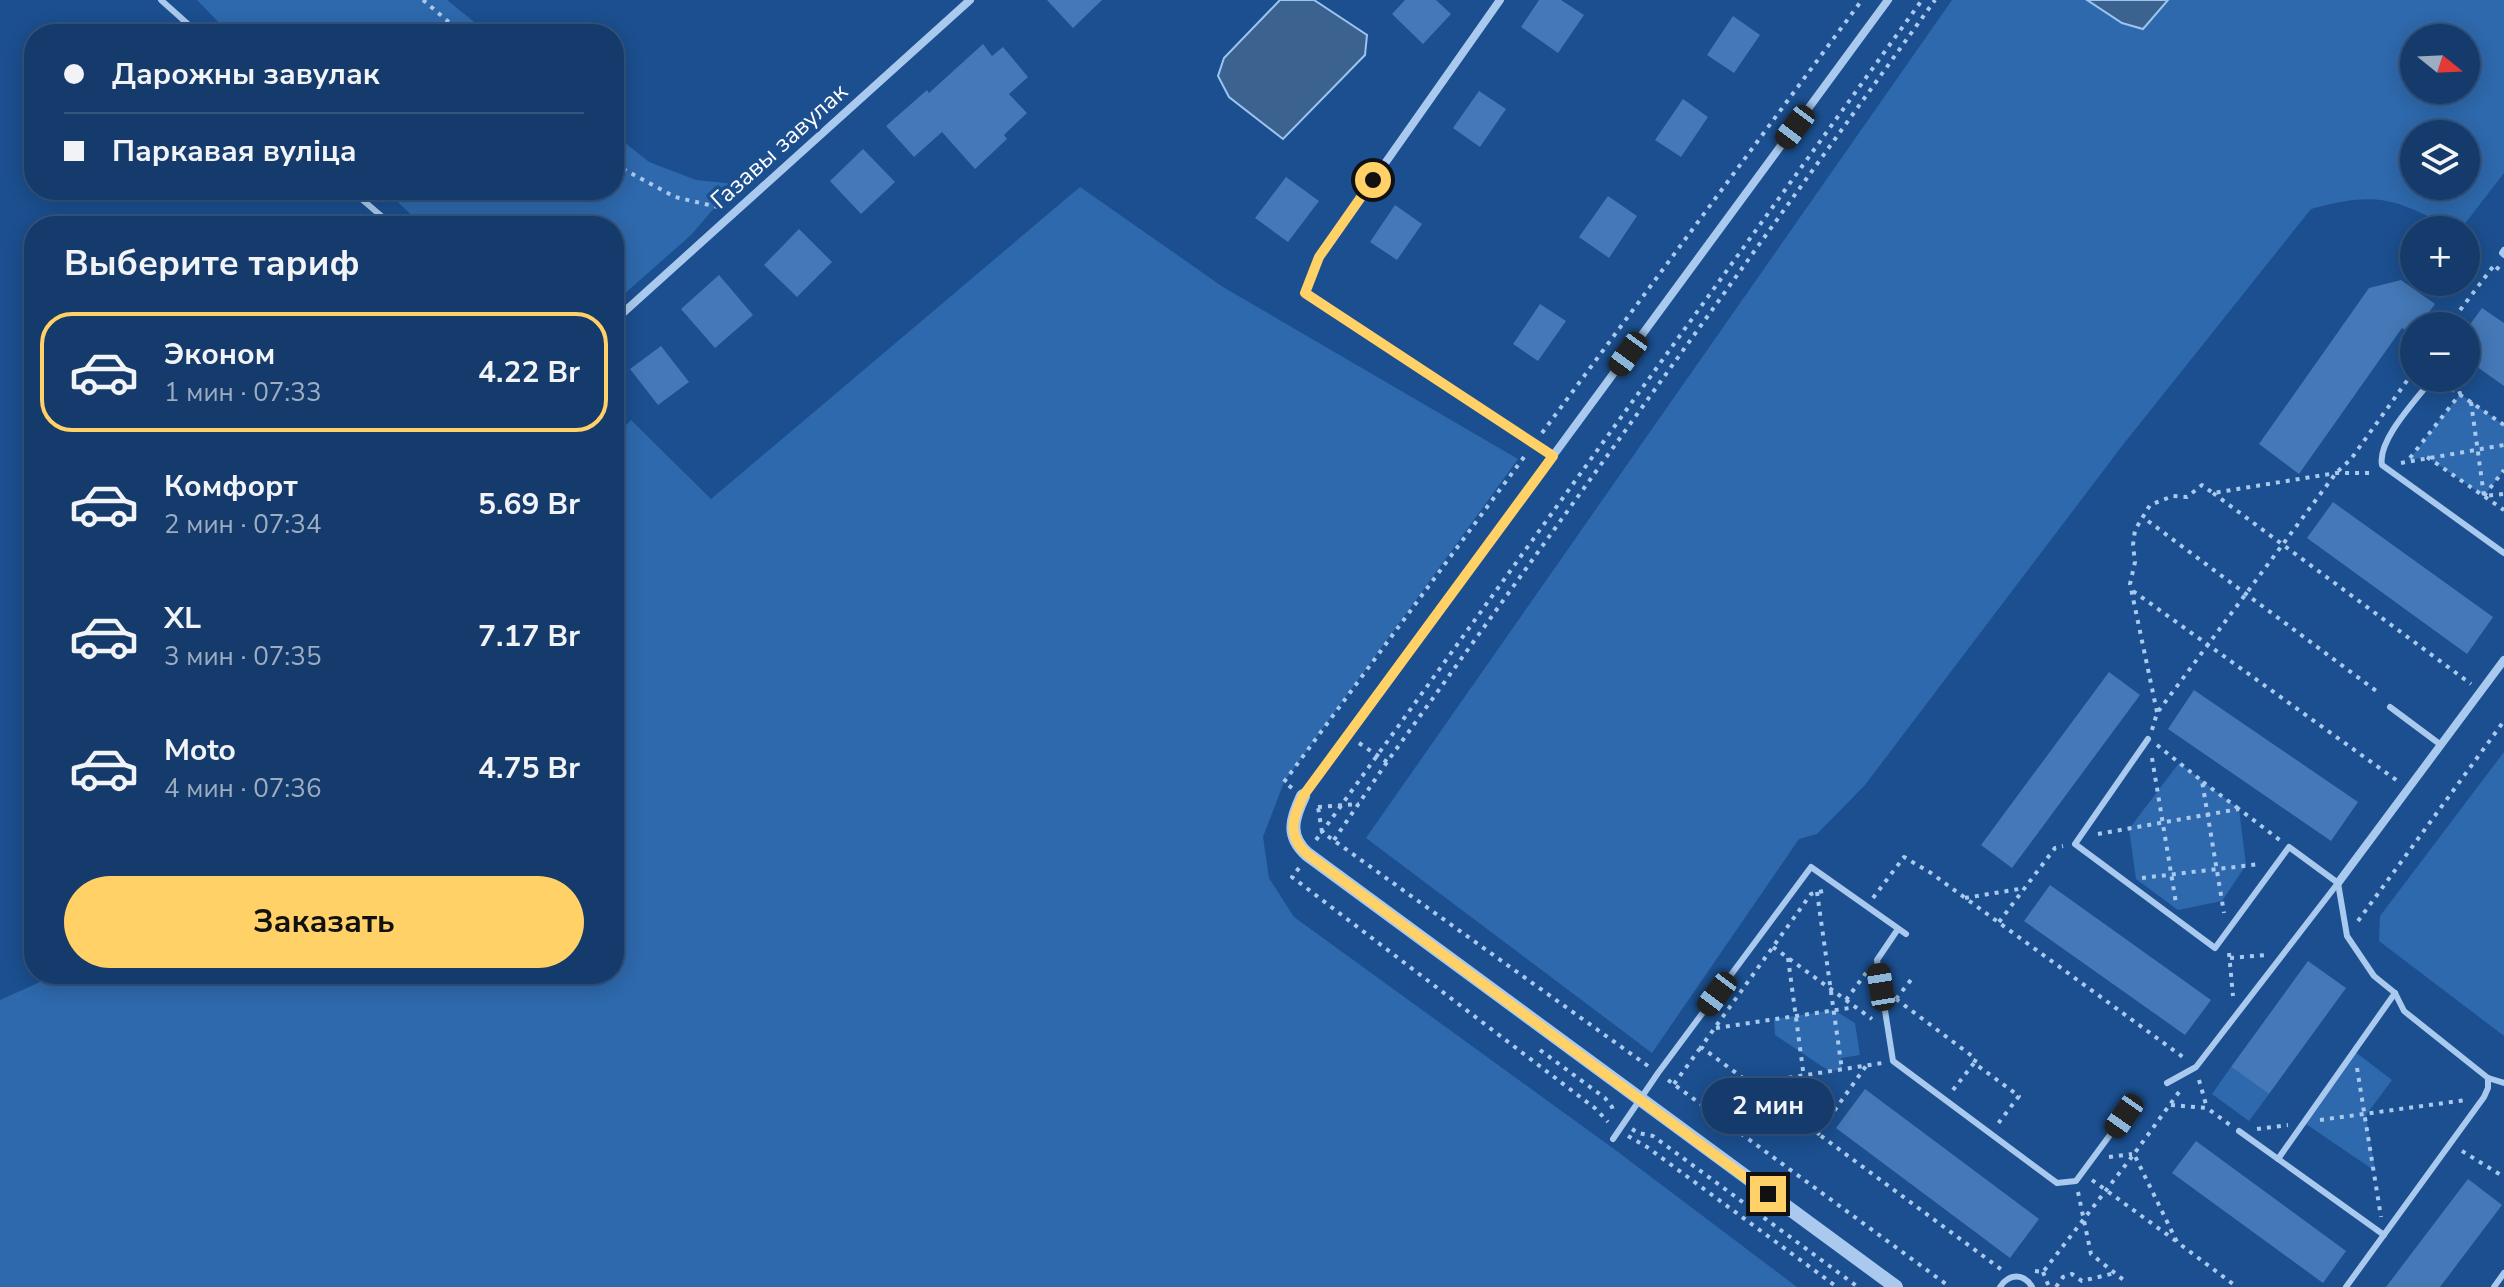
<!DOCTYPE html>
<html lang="ru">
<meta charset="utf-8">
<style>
:root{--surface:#143b6b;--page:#1d4271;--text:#f1f3f6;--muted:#9dadc1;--line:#33557e;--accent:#ffd166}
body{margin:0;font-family:"Nunito Sans",sans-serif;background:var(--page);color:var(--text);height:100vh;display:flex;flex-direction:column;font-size:30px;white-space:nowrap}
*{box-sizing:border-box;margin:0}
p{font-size:26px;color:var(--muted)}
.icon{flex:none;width:44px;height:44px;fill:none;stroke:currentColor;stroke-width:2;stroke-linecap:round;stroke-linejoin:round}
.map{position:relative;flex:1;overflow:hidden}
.sheet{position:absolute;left:24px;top:216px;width:600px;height:768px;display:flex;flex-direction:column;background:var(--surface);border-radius:32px;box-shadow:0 4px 20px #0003,0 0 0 2px var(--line)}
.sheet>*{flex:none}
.banner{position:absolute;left:24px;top:24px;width:600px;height:176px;border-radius:32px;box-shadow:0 4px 20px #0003,0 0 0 2px var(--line);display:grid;align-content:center;height:176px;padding:0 40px;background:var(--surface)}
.needle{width:52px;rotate:108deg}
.controls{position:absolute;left:2400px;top:24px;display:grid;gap:16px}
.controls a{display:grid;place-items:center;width:80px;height:80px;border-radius:50%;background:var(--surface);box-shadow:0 4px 20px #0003,0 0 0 2px var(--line);font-size:40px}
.end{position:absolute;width:36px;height:36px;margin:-18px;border:10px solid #ffd166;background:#111;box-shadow:0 0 0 4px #111}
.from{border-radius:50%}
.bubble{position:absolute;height:56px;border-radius:28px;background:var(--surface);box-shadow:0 4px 20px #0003,0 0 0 2px var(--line);font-size:26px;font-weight:700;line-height:56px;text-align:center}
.car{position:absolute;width:24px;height:48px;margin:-24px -12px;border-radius:10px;box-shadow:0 0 6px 2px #0007;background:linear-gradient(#222 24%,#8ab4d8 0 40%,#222 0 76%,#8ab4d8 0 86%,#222 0)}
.banner b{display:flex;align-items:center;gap:28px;height:76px;font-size:30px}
.banner b+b{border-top:2px solid var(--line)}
.banner i{width:20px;height:20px;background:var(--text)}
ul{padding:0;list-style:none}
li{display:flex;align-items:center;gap:24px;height:120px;margin:0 16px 12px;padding:0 24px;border:4px solid transparent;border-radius:32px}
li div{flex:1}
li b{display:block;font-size:30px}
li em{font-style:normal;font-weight:700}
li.active{border-color:var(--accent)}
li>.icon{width:72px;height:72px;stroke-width:1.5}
h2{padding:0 40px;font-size:36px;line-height:96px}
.primary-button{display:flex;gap:16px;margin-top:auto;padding:16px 40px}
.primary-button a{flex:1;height:92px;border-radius:48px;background:var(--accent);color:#111;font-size:32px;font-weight:700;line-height:92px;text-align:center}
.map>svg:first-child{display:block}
.green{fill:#2e69ad;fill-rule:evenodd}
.water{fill:#3c6290;stroke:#9cc4f0;stroke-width:2}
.building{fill:#4478b7}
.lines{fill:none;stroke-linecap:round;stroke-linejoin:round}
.path{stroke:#a9c9ee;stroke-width:4;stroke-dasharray:4 6;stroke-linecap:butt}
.service{stroke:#a9c9ee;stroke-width:6}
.minor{stroke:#a9c9ee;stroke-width:8}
.tertiary{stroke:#a9c9ee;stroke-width:14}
.route{stroke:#ffd166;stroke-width:10}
.labels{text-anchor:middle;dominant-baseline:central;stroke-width:7;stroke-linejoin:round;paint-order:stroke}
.street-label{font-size:24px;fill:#fff;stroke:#1b4f8f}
</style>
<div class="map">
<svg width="2504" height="1287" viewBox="0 0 2504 1287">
<rect width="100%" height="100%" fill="#1b4f8f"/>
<g class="green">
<polygon points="197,0 447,0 489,34 230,34"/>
<path d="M1952 0H2504V173L2460 230H2454C2395 198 2377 191 2311 209L2122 446 1865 785 1817 834 1799 839 1652 1053 1366 838ZM2414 38H2466V90H2414ZM2414 134H2466V186H2414Z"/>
<polygon points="614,134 649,162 696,180 735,184 691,235 614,303 614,226 423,226 385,190 614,190"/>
<polygon points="1080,187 1223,287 1518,459 1284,782 1263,837 1269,878 1294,917 1614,1149 1797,1287 0,1287 0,1000 58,974 614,974 614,438 631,420 711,499"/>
<polygon points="2460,394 2504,425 2504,470 2484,496 2427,457 2409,460"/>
<polygon points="2504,752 2504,1036 2379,941 2380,916"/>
<polygon points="2179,763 2239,809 2246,865 2222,901 2178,910 2136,879 2129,829"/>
<polygon points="1834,1010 1855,1023 1860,1055 1841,1058 1842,1070 1829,1071 1775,1035 1774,1019"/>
<polygon points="2354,1051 2392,1080 2366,1115 2375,1171 2303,1122"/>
<polygon points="2231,1067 2269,1094 2249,1121 2212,1094"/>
</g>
<g class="water">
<polygon points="1280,0 1314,0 1367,35 1365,55 1283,139 1229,97 1218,76 1224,58"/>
<polygon points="2087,0 2168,0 2143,29 2122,23"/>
</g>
<g class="building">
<polygon points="1047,0 1102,0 1073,28"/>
<polygon points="1405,0 1436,0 1451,14 1423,44 1392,14"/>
<polygon points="1539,0 1561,0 1584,15 1558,53 1521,27"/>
<polygon points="1733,16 1760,35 1734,73 1707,55"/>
<polygon points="983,44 992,56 1003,47 1028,77 1009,94 1027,113 1004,135 1007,139 975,169 942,132 914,157 886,126 927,90 929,93"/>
<polygon points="1479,91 1506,109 1480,147 1453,128"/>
<polygon points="1683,99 1708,117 1681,157 1655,140"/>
<polygon points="863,149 895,182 861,214 830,181"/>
<polygon points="1286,177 1319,201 1288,242 1255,218"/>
<polygon points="1608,196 1637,216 1609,258 1579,237"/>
<polygon points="1395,205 1422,224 1397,260 1370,242"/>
<polygon points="799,229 832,262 797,297 764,265"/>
<polygon points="719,275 753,315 715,348 681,309"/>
<polygon points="2401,280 2435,304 2419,326 2414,326 2413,335 2402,328 2299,474 2259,444 2369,288"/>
<polygon points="1540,304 1566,321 1538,361 1513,344"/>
<polygon points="2482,308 2504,323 2504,386 2466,359 2466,330"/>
<polygon points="661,346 689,382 658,405 630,369"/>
<polygon points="2333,502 2493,617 2467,654 2307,538"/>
<polygon points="2109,672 2140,695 2012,868 1981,845"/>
<polygon points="2194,690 2358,802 2331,841 2168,729"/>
<polygon points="2050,885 2211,1000 2185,1035 2024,921"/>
<polygon points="2308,961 2346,988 2269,1094 2231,1067"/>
<polygon points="1865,1089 2039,1219 2010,1258 1836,1128"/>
<polygon points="2196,1141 2346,1251 2323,1283 2172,1173"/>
<polygon points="2468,1179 2502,1205 2440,1287 2386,1287"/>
</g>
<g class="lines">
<g class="path">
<polyline points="423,0 463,34"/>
<polyline points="614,164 675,197 722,208"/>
<polyline points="2496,267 2504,273"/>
<polyline points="2448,326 2495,264"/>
<polyline points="2443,383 2504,425"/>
<polyline points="2471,402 2484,496 2504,494"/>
<polyline points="1542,433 1862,0"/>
<polyline points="2427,457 2504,510"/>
<polyline points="2410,458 2460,394 2456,378"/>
<polyline points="2401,463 2504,445"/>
<polyline points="2213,493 2471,684"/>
<polyline points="2484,496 2504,470"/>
<polyline points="2148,521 2379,693"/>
<polyline points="2133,591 2399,782"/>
<polyline points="2157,712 2130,584 2135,562 2133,545 2135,530 2150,505 2173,496 2187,497 2202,485 2213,493 2336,473 2372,473"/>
<polyline points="2152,730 2157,713 2336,473 2351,459 2414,371"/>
<polyline points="1359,743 1387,762"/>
<polyline points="2157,745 2202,781 2224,913"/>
<polyline points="2152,758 2176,903"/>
<polyline points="2203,782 2239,809"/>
<polyline points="1292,788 1284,782 1527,453"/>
<polyline points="1318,807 1359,804"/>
<polyline points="2098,834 2239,809 2281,841"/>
<polyline points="1316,840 1322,832 1318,807"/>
<polyline points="1334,840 1387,762 1935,0"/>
<polyline points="1299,868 1292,877 1596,1109 1608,1122"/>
<polyline points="2142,878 2260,864"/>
<polyline points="1823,891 1811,894 1701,1047 2002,1270"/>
<polyline points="1817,892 1842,1070"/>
<polyline points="1873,898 1904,857 1931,873 2187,1060"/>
<polyline points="1965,898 2025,888"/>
<polyline points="2358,921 2504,721"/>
<polyline points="1999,922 2055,848 2063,846"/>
<polyline points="1773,947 1872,1019"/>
<polyline points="2229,953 2233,996"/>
<polyline points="1788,958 1811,1130"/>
<polyline points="2230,958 2266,955"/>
<polyline points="1896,999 1976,1059 1974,1063"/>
<polyline points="1896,999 1914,976"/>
<polyline points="1846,1000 1866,973"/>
<polyline points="1716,1028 1856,1007"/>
<polyline points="1540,1050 1605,1098 1612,1107 1614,1114"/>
<polyline points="1648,1066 1322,832 1922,0"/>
<polyline points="2357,1068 2381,1217"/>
<polyline points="1668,1080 1950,1287"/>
<polyline points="2199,1080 2207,1108"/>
<polyline points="1674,1084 1701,1047"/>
<polyline points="1749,1084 1882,1063"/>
<polyline points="1953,1090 1974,1063 2019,1096 1997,1125"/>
<polyline points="2179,1092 2134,1154 2177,1242 2237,1287"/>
<polyline points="2171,1105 2207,1108 2230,1125"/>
<polyline points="2320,1120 2466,1100"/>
<polyline points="1632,1129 1638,1133 1653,1136 1858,1287"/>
<polyline points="2257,1129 2288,1125"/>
<polyline points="1817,1135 1866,1066"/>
<polyline points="1628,1136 1647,1147 1837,1287"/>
<polyline points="2462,1151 2504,1177"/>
<polyline points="2109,1157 2132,1154"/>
<polyline points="2092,1180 2176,1241"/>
<polyline points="2078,1192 2091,1254 2126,1282"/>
<polyline points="2035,1271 2043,1272 2134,1154"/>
<polyline points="2043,1272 2049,1287"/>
<polyline points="2056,1287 2063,1277 2072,1274 2082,1281 2115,1273"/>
</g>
<g class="service">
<polyline points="161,0 199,34"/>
<polyline points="351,190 393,226"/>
<polyline points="2504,250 2502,253 2504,255"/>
<polyline points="1319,257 1305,293 1553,456"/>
<path d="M2433 378C2417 399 2377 440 2382 465L2504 553"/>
<polyline points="2390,707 2441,745"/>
<polyline points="2148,739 2075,844 2215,948 2289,847 2338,883 2347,936 2374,976 2395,993 2404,1011 2488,1078 2504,1083"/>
<polyline points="1898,929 1877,960 1893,1061 2057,1183 2076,1181 2124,1116"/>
<polyline points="2167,1083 2196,1067 2338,883"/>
<polyline points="2239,1131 2384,1235"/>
<polyline points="1613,1139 1658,1073 1811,867 1906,934"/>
<polyline points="2278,1159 2395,993"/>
<path d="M2000 1287C2009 1273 2024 1273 2032 1287"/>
<polyline points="2346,1287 2484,1097 2488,1088 2488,1078"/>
<polyline points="2494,1287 2504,1273"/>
</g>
<g class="minor">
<polyline points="1319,257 1500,0"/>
<polyline points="614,321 970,0"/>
<polyline points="1303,796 1888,0"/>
<polyline points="2338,883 2504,660"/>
</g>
<path class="tertiary" d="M1303 796C1292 819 1287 836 1307 854L1896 1287"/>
</g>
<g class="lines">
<path class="route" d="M1373 180 1319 257 1305 293 1553 456 1303 796C1292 819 1287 836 1307 854L1768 1194"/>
</g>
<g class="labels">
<g class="street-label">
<text transform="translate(779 146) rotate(-42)">Газавы завулак</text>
</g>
</g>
</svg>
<div class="controls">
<a><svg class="needle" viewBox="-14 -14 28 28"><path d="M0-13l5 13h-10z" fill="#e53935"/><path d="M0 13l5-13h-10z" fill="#9dadc1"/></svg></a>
<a><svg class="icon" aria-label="layers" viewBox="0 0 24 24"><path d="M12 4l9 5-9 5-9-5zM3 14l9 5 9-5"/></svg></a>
<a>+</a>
<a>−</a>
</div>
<i class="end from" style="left:1373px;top:180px"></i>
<i class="end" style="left:1768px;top:1194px"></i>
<div class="bubble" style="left:1702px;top:1078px;width:132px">2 мин</div>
<i class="car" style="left:1795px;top:127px;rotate:217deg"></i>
<i class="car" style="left:1628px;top:354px;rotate:216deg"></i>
<i class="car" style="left:1881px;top:987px;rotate:351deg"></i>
<i class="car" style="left:1717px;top:994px;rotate:217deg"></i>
<i class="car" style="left:2124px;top:1116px;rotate:215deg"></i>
<div class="banner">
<b><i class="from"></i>Дарожны завулак</b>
<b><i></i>Паркавая вуліца</b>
</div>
<section class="sheet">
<h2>Выберите тариф</h2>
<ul>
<li class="active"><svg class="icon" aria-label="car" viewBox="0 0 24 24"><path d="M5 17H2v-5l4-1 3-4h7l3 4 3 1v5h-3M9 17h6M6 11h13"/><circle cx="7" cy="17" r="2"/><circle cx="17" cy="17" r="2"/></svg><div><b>Эконом</b><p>1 мин · 07:33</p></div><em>4.22 Br</em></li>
<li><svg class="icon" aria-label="car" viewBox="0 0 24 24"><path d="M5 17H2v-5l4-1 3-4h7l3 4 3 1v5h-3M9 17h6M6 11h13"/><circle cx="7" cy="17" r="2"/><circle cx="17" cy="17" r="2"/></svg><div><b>Комфорт</b><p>2 мин · 07:34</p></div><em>5.69 Br</em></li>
<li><svg class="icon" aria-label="car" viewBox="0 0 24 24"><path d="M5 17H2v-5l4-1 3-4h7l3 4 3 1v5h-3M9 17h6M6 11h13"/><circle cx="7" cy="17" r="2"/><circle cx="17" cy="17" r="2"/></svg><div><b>XL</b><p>3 мин · 07:35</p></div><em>7.17 Br</em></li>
<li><svg class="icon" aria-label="car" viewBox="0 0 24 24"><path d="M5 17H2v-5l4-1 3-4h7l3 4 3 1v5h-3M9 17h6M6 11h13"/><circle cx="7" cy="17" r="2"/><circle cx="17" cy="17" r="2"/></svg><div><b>Moto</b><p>4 мин · 07:36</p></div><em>4.75 Br</em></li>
</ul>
<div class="primary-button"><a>Заказать</a></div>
</section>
</div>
